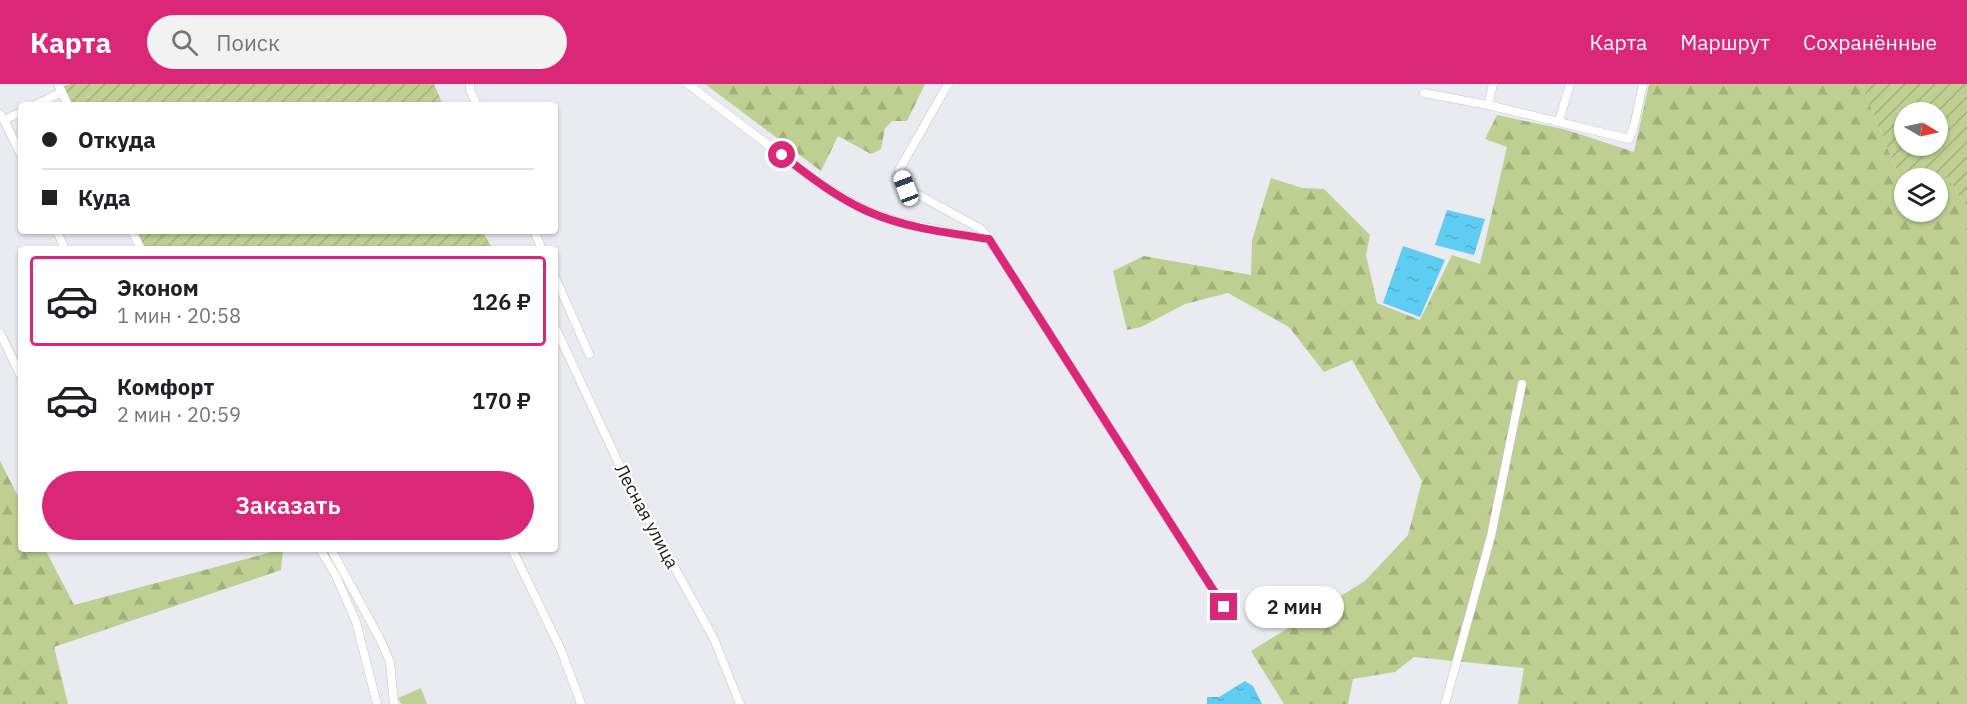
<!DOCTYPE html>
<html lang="ru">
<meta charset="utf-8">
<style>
:root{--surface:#fff;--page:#f2f2f2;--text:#202124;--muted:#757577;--line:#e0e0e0;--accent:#db2777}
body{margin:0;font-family:"IBM Plex Sans",sans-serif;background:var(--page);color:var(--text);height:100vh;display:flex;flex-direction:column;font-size:22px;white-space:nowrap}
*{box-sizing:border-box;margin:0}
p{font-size:20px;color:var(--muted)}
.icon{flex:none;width:33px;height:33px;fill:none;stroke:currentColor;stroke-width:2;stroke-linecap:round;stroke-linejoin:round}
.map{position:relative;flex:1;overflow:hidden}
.panel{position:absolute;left:18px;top:162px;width:540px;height:306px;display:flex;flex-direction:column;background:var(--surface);border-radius:6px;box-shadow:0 2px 4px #0004}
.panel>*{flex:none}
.banner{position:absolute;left:18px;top:18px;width:540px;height:132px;border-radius:6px;box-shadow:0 2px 4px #0004;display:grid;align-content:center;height:132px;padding:0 24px;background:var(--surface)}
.needle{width:39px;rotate:99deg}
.fabs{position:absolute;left:1894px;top:18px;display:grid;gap:12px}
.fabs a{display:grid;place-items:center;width:54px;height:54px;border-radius:50%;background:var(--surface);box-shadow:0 2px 4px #0004;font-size:30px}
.end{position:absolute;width:27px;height:27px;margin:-14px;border:8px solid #db2777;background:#fff;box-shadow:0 0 0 3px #fff}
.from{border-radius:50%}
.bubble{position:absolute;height:42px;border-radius:21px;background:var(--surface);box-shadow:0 2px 4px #0004;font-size:20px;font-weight:600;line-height:42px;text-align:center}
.car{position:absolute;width:18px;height:36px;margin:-18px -9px;border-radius:8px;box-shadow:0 0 4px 2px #0007;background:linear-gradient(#fff 24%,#345 0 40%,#fff 0 76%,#345 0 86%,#fff 0)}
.banner b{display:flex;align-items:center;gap:21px;height:57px;font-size:22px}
.banner b+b{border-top:2px solid var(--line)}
.banner i{width:15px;height:15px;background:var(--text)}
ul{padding:10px 0 0;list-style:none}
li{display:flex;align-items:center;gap:18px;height:90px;margin:0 12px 9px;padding:0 12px;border:3px solid transparent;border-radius:6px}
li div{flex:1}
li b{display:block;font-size:22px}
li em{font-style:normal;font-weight:600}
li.on{border-color:var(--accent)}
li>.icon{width:54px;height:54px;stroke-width:1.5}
.primary-button{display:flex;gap:12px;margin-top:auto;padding:12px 24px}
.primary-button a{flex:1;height:69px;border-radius:36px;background:var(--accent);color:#fff;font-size:24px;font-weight:600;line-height:69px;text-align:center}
header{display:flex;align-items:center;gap:36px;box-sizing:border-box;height:84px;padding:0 30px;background:var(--accent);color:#fff}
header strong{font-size:28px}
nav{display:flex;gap:33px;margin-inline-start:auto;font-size:21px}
.search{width:420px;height:54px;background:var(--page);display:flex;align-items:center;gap:15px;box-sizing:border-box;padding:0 21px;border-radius:33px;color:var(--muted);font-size:22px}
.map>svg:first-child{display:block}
.forest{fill:url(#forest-firs)}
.garden{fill:url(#garden-furrows);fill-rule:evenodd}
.pitch{fill:#bdcf91}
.water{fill:url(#water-ripples)}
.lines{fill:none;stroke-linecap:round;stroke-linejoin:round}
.street-casing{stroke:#c3c4c9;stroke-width:9}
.street{stroke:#fff;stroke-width:8}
.route{stroke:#db2777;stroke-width:8}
.labels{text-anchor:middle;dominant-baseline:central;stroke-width:4.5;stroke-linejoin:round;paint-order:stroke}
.street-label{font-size:18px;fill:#1a1b1c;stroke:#fff}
</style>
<header>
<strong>Карта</strong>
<div class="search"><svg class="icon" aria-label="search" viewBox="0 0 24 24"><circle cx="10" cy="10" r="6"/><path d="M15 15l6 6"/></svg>Поиск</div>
<nav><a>Карта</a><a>Маршрут</a><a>Сохранённые</a></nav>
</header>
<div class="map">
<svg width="1967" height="620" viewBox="0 0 1967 620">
<defs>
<pattern id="forest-firs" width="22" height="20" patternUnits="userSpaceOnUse" patternTransform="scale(1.5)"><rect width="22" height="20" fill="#bdcf91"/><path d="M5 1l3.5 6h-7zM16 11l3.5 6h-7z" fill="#a2b17c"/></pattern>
<pattern id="garden-furrows" width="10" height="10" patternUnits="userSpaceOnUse" patternTransform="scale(1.5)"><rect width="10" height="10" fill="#bdcf91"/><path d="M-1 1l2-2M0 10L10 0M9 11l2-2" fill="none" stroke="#a2b17c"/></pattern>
<pattern id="water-ripples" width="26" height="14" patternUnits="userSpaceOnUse" patternTransform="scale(1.5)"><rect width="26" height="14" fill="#5fcdf1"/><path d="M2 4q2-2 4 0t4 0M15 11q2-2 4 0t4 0" fill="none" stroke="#52afce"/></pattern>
</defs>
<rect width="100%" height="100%" fill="#eaebf1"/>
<g class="forest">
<polygon points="705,0 925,0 907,37 892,37 885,44 881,65 871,70 838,52 821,87"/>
<polygon points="1649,0 1861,0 1905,106 1905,128 1938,128 1938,97 1948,94 1967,123 1967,620 1518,620 1524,584 1414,573 1395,588 1353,595 1348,620 1284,620 1251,567 1365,497 1408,451 1422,397 1352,276 1324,288 1289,243 1228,209 1185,220 1141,243 1127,246 1113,187 1144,172 1251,191 1252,156 1271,94 1302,104 1324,105 1370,151 1366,171 1377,219 1420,236 1452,171 1480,180 1507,63 1485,55 1497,31 1567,46 1634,68"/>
<polygon points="0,377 21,418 21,465 45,465 74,521 283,465 281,486 54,563 68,620 0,620"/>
</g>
<g class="garden">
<polygon points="71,0 434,0 443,21 66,21 57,4"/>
<path d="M1861 0H1967V123L1948 94 1938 97V94H1905V106ZM1938 28V62H1905V28Z"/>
<polygon points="136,147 482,147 493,165 146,165"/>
</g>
<polygon class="pitch" points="421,604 427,620 401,620 398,614"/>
<g class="water">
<polygon points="1447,126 1485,135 1474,171 1435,161"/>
<polygon points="1403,162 1445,176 1420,233 1383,219"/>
<polygon points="1245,597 1253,602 1262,620 1207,620 1207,613 1219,613"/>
</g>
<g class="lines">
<g class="street-casing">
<g id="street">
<polyline points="58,0 68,21"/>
<polyline points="470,0 470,6 477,21"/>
<polyline points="688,0 818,99 867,127 899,138 957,150 989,155 1224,523"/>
<polyline points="948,0 899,86 906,104 981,145 989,155"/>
<polyline points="1424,9 1488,21 1493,0"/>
<polyline points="35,21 62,8"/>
<polyline points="1488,21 1629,55 1634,42 1643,0"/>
<polyline points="0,30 4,36 21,28"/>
<polyline points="4,36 21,71"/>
<polyline points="1559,37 1570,0"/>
<polyline points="57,147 65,165"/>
<polyline points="132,147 141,165"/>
<polyline points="534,147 542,165"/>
<polyline points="555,193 589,270"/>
<polyline points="555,243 627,397 714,555 740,620"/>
<polyline points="0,249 21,292"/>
<polyline points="320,465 336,492 356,538 377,620"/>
<polyline points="331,465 380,555 390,578 394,620"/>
<polyline points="512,465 561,566 581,620"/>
<polyline points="1445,620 1491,452 1522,300"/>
</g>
</g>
<use href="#street" class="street"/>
</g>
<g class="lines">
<path class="route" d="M782 71C809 92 836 113 867 127 905 144 948 149 989 155L1224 523"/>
</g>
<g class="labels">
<g class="street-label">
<text transform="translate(647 432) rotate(62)">Лесная улица</text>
</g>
</g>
</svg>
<div class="fabs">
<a><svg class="needle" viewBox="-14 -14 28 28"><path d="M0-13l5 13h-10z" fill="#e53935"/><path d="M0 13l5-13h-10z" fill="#757577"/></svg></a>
<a><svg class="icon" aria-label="layers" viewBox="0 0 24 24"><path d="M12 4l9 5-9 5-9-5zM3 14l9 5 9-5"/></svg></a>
</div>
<i class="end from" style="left:782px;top:71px"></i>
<i class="end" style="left:1224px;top:523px"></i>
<div class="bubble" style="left:1245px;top:502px;width:99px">2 мин</div>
<i class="car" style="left:906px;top:104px;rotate:339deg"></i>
<div class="banner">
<b><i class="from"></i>Откуда</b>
<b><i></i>Куда</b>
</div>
<section class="panel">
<ul>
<li class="on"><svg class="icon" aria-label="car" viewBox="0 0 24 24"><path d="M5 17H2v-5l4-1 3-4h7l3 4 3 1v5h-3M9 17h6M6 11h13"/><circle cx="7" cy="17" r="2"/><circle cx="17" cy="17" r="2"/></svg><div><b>Эконом</b><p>1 мин · 20:58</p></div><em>126 ₽</em></li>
<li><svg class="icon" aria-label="car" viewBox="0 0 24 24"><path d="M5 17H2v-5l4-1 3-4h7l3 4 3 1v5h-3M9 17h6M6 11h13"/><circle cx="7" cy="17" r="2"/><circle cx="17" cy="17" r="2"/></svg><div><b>Комфорт</b><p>2 мин · 20:59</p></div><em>170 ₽</em></li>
</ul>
<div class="primary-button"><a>Заказать</a></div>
</section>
</div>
